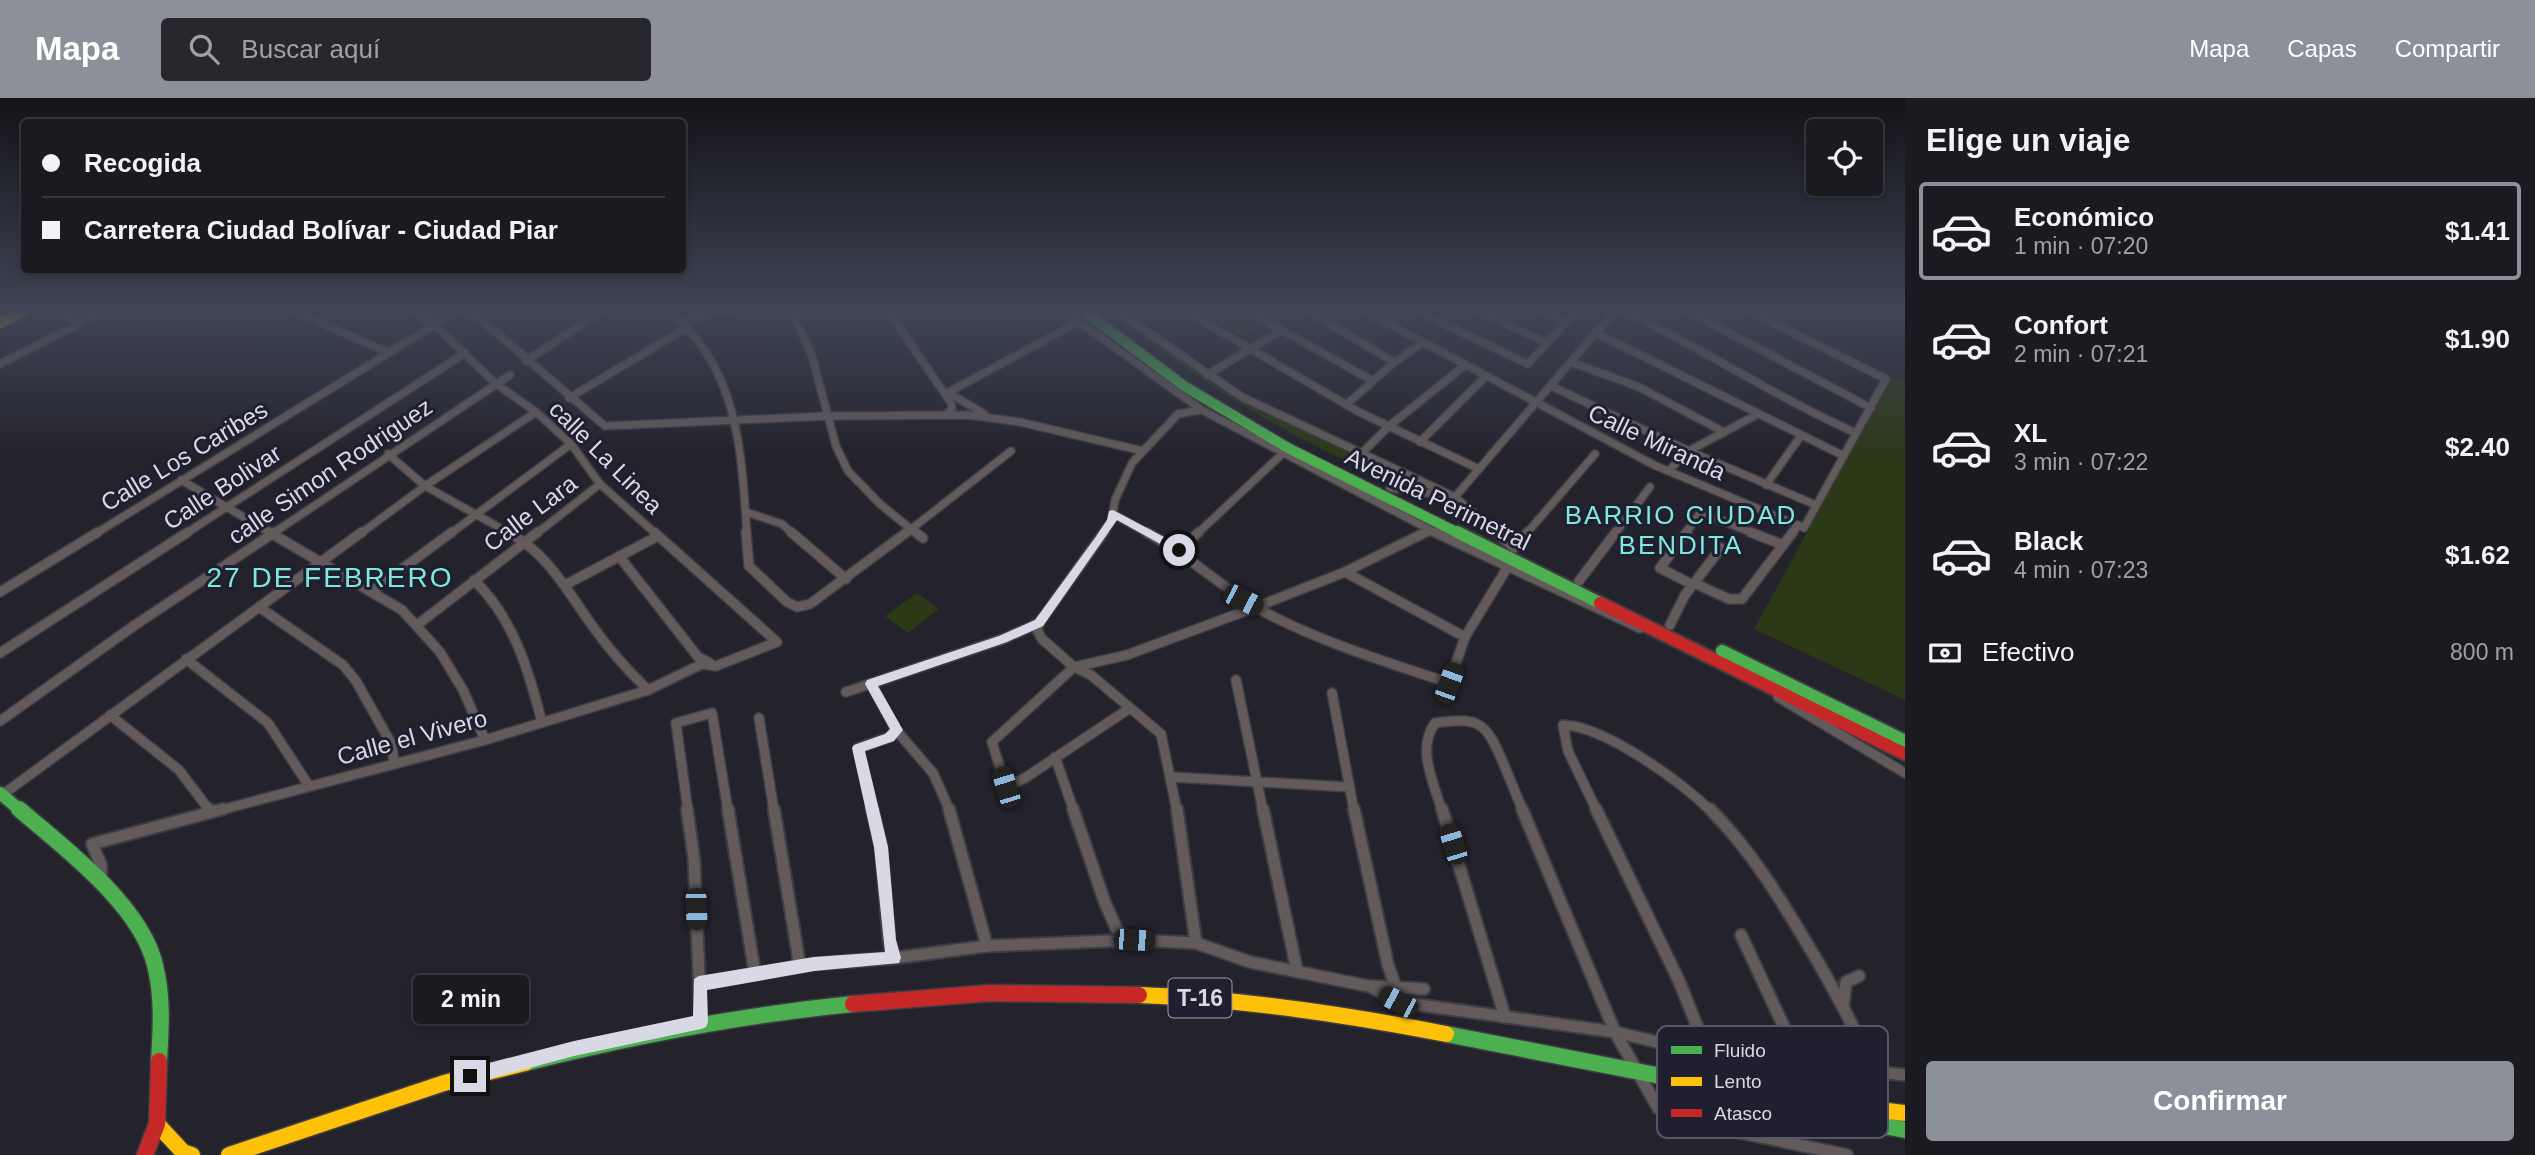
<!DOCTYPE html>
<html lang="es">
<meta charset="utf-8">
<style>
:root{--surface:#1b1a21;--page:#28272e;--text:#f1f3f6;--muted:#a0a1a5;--line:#39383f;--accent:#8c9099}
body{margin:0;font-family:Arial,sans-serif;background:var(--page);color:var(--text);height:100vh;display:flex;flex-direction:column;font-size:26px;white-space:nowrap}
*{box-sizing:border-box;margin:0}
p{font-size:23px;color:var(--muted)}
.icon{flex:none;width:38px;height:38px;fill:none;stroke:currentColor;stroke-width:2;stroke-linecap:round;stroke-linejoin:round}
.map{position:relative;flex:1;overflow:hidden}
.details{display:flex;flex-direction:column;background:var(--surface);width:630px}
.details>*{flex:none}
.banner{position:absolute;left:21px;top:21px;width:665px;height:154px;border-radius:7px;box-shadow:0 4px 10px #0003,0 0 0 2px var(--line);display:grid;align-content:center;height:154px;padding:0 21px;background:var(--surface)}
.fabs{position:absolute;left:1806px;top:21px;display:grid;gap:14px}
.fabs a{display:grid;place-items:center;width:77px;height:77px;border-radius:7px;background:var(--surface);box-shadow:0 4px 10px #0003,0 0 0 2px var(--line);font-size:35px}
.end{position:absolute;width:32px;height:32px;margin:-16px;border:9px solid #d9d9e5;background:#111;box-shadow:0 0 0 4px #111}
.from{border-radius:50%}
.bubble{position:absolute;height:49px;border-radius:7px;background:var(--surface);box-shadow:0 4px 10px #0003,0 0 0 2px var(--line);font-size:23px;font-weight:800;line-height:49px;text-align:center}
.car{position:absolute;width:21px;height:42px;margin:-21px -10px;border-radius:9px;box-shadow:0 0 5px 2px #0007;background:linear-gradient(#222 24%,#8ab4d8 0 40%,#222 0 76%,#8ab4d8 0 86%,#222 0)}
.banner b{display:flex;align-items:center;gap:24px;height:66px;font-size:26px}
.banner b+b{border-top:2px solid var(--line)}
.banner i{width:18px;height:18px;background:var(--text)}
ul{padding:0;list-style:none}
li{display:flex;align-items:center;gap:21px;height:98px;margin:0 14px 10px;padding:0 7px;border:4px solid transparent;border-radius:7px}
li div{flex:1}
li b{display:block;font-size:26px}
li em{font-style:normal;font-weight:800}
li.selected{border-color:var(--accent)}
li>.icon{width:63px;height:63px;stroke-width:1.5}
h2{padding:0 21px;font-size:32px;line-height:84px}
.pay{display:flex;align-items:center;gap:18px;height:77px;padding:0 21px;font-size:26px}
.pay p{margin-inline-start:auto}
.action{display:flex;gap:14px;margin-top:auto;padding:14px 21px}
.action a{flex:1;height:80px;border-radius:7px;background:var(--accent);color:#fff;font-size:28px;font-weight:800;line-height:80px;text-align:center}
header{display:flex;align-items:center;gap:42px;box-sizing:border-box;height:98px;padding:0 35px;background:var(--accent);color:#fff}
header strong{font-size:33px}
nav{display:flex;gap:38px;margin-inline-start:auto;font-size:24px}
.search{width:490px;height:63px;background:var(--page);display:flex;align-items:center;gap:18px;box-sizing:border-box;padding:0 24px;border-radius:7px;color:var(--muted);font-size:26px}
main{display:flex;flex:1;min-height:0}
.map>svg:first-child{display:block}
.green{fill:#2b3917}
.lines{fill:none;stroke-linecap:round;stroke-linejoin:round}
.street-far2-casing{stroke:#3e3d45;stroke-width:10}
.street-far1-casing{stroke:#3e3d45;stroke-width:12}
.street-casing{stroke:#3e3d45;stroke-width:15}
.fast-far2-casing{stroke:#3e3d45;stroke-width:13}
.fast-far1-casing{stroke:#3e3d45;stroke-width:16}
.fast-casing{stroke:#3e3d45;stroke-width:19}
.slow-far1-casing{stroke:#3e3d45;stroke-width:13}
.slow-casing{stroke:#3e3d45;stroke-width:19}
.jam-far1-casing{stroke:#3e3d45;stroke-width:16}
.jam-casing{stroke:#3e3d45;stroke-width:19}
.street-far2{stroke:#625a5b;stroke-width:7}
.street-far1{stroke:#625a5b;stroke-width:9}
.street{stroke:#625a5b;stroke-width:11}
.fast-far2{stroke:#4caf50;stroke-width:10}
.fast-far1{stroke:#4caf50;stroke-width:12}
.fast{stroke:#4caf50;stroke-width:16}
.slow-far1{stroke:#ffc107;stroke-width:10}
.slow{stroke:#ffc107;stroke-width:16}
.jam-far1{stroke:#c62828;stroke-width:12}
.jam{stroke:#c62828;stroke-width:16}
.route{fill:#d9d9e5}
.labels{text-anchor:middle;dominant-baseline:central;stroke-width:6;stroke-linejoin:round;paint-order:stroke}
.shield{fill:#201f30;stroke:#a2a1af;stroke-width:2}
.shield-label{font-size:23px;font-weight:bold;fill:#d9d9e5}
.street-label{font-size:24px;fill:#d9d9e5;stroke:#201f30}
.neighbourhood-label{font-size:26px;letter-spacing:2px;fill:#7fe8dd;stroke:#201f30}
.quarter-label{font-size:28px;letter-spacing:2px;fill:#7fe8dd;stroke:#201f30}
.key{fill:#201f30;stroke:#585766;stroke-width:2}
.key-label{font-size:19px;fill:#d9d9e5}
</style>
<header>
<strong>Mapa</strong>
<div class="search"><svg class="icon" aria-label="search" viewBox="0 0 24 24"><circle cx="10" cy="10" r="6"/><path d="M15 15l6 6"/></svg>Buscar aquí</div>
<nav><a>Mapa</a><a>Capas</a><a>Compartir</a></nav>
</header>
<main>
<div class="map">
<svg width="1905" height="1057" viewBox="0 0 1905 1057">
<rect width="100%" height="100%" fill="#24232c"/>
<g class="green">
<path d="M1103 211H1108L1236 299 1427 391C1394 389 1367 373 1338 359 1253 318 1177 267 1103 211Z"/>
<polygon points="1228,211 1232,211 1263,229 1245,239 1212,220"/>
<polygon points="1893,278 1905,283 1905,602 1754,531"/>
<polygon points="917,495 939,511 908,535 885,518"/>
</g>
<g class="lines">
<g class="street-far2-casing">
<g id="street-far2">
<polyline points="54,211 79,226"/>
<polyline points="290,211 389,255"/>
<polyline points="404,211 437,226"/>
<polyline points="469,211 605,328 827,318 969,317 1020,324 1143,353"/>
<path d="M664 211C673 219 684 227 692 236 740 290 742 367 747 436"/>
<polyline points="791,211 812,258 836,348 848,373 880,406 917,436"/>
<polyline points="887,211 951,305 952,311 946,317"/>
<polyline points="1061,211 1202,312 1438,436"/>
<polyline points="1114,211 1242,299 1455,399"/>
<polyline points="1182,211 1359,314 1479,371"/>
<polyline points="1244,211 1373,283"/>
<polyline points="1305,211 1394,264"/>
<polyline points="1361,211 1654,367 1804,430 1886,281 1745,211"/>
<polyline points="1413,211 1528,266 1578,211"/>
<polyline points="1474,211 1547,245"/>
<polyline points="1536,211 1566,225"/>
<path d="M1620 211C1701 249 1775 299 1856 335"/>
<polyline points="1684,211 1871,310"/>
<polyline points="0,214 13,211"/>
<polyline points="425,220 439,211"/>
<polyline points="680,222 736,211"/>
<polyline points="438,230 495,285 536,314 571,346 600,386 656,436"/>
<polyline points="1596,235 1844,358"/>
<polyline points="526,263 605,211"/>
<polyline points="1571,264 1639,289 1724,334"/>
<polyline points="0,266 108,211"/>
<polyline points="1207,277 1280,233"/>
<polyline points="1551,288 1689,353 1816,407"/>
<polyline points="948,294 984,316"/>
<polyline points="949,294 1078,224"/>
<polyline points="569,300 688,229"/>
<polyline points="1346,307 1392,266 1422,245"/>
<polyline points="1420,344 1485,279"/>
<polyline points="388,356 425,388 511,436"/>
<polyline points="1361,356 1388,329 1464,268"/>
<polyline points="1669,373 1685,355 1756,317"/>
<polyline points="181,382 272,436"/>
<polyline points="1766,387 1800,339"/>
<polyline points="1390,390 1455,399 1497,436"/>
<polyline points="1455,399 1616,211"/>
<polyline points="746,414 782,426 793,436"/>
<polyline points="1113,416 1149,436"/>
<polyline points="95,436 460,211"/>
<polyline points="185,436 465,255"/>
<polyline points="272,436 510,277"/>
<polyline points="360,436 425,388 536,314"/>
<polyline points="450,436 571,346"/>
<polyline points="536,436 600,386"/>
<polyline points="905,436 1011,353"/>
<polyline points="1102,436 1112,422 1115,402 1132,365 1178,316 1200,312"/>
<polyline points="1197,436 1282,356"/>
<polyline points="1423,436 1430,432"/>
<polyline points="1526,436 1595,356"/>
<polyline points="1615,436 1650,389"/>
<polyline points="1685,436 1701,414 1755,436"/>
<polyline points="1792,436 1798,427"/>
</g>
</g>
<g class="street-far1-casing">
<g id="street-far1">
<polyline points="269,434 402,512 440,554 463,592 485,642"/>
<path d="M508 434C547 455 566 491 591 526 608 550 627 572 648 592"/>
<polyline points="746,434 749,468 787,504 797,509 810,506 907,434"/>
<polyline points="791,434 846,481"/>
<polyline points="915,434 923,440"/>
<path d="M1146 434C1192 459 1228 496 1274 519 1330 547 1390 565 1449 585L1465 539 1507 470"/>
<polyline points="1434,434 1640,530"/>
<polyline points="1495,434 1514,450 1528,434"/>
<polyline points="1687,434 1660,470 1693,487"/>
<polyline points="1750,434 1783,447"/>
<polyline points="1179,452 1199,434"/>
<polyline points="619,458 698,559 710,565"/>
<polyline points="1345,474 1465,539"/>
<path d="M474 482C514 521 528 571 542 624"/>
<polyline points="1579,483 1616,434"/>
<polyline points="1694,485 1729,501 1742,501 1793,434"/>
<polyline points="565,487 658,438"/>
<polyline points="372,493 452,434"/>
<polyline points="0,494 98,434"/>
<polyline points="259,509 343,567 356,583 392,647 394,665"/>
<polyline points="1039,525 1037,532 1042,541 1074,569 1091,577 1161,636 1177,713"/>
<polyline points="417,527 538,434"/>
<polyline points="1670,527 1685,497 1721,450"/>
<polyline points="0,555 188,434"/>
<polyline points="186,561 268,625 309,688"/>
<polyline points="1236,582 1263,713"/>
<polyline points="871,586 896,632 933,675 950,713"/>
<polyline points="846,594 1003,541 1039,525 1104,434"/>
<polyline points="1332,595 1354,713"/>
<polyline points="1778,599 1905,675"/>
<polyline points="1130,610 1025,680 1006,689 992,644 1074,569 1127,557 1256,509 1345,474 1426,434"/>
<polyline points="110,617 179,672 210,713"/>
<polyline points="759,620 774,713"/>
<polyline points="0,623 135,527 275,434"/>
<polyline points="1055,659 1074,713"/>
<polyline points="1172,679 1349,689"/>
<polyline points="2,697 362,434"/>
<polyline points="217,713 485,642 648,592 702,566 716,568 777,544 654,434"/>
<polyline points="688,713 676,625 712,615 728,713"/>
<polyline points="873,713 858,650 890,639 896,632"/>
<path d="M1442 713C1434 685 1416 651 1435 625 1478 619 1485 623 1502 662 1509 679 1516 696 1523 713"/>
<path d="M1597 713 1568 653 1563 627C1605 628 1681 684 1711 713"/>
</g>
</g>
<g class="street-casing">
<g id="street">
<polyline points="209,711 211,714"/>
<polyline points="687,711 694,761 701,924"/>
<polyline points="728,711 755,876"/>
<polyline points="774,711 800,869"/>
<polyline points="872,711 881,749 889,842 894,860"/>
<polyline points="949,711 987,848"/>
<polyline points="1073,711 1105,805 1118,834 1131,841"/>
<polyline points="1177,711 1196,845"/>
<polyline points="1263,711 1297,873"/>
<polyline points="1354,711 1388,867 1396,890"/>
<polyline points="1442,711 1505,919"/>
<polyline points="1522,711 1615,934 1658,1010 1742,1035 1847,1057"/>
<polyline points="1596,711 1679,883 1705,948"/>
<path d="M1710 711C1754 755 1786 810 1818 864 1838 900 1859 934 1870 975"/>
<polyline points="101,787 101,767 92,746 223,711"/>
<polyline points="1741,837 1800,963"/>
<polyline points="699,886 814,866 894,860 987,848 1134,842 1196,845 1250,864 1368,888 1424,891"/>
<polyline points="1373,890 1398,904 1615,934 1661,945 1741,952 1843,970 1905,977"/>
<polyline points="1843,908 1846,884 1859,878"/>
</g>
</g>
<g class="fast-far2-casing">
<polyline id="fast-far2" points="1081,211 1184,288 1288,350 1460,436"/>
</g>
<g class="fast-far1-casing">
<g id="fast-far1">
<polyline points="1457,434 1600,505"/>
<polyline points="1722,553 1905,643"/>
<polyline points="0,695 21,713"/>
</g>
</g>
<g class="fast-casing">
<g id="fast">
<path d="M19 711C64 750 141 807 155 867 163 898 161 931 159 963"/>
<polyline points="1446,936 1768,999 1816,1015 1905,1032"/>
<path d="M525 965C633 938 742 917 853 906"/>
</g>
</g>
<g class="slow-far1-casing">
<polyline id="slow-far1" points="0,225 29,211"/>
</g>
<g class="slow-casing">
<g id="slow">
<path d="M1139 897C1243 901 1344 916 1446 936"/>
<polyline points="1788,1001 1905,1015"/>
<polyline points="157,1026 183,1054 192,1057"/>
<polyline points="229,1057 444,985 525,965"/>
</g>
</g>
<g class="jam-far1-casing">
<polyline id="jam-far1" points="1600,505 1905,656"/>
</g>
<g class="jam-casing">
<g id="jam">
<polyline points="853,906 990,895 1139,897"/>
<polyline points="145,1057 157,1026 159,963"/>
</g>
</g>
<use href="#street-far2" class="street-far2"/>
<use href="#street-far1" class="street-far1"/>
<use href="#street" class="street"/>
<use href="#fast-far2" class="fast-far2"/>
<use href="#fast-far1" class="fast-far1"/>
<use href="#fast" class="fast"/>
<use href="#slow-far1" class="slow-far1"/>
<use href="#slow" class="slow"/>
<use href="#jam-far1" class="jam-far1"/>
<use href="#jam" class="jam"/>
</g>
<linearGradient id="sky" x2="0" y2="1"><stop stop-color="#141318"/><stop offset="0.59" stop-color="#3f4556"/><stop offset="1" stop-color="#3f4556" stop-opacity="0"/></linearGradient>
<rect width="1905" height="359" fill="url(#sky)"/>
<polygon class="route" points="1113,412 1183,449 1183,454 1175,454 1117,422 1043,528 1007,544 878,588 903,632 894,643 865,653 888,749 896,842 901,860 899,865 814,873 707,892 708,924 706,929 701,931 574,958 470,986 465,984 462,978 465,973 470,970 574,943 693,918 694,881 699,878 814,859 885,854 874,749 852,650 854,647 885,636 890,631 865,586 867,582 999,538 1035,522 1095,440 1107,422 1109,413"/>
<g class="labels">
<rect class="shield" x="1168.5" y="880.5" width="63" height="39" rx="5"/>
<g class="shield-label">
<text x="1200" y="900">T-16</text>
</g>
<g class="street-label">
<text transform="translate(1657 344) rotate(25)">Calle Miranda</text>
<text transform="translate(184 358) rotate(-31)">Calle Los Caribes</text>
<text transform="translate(606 359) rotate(45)">calle La Linea</text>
<text transform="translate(330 373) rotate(-34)">calle Simon Rodriguez</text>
<text transform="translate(222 389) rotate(-33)">Calle Bolivar</text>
<text transform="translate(1438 401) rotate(26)">Avenida Perimetral</text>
<text transform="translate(530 415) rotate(-37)">Calle Lara</text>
<text transform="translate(412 639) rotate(-15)">Calle el Vivero</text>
</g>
<g class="neighbourhood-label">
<text x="1681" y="417">BARRIO CIUDAD<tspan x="1681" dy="30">BENDITA</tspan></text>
</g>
<g class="quarter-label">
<text x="330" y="479">27 DE FEBRERO</text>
</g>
</g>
<rect x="1657" y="928" width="231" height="112" rx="10" class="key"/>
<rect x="1671" y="948" width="31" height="8" fill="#4caf50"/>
<rect x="1671" y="979" width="31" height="9" fill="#ffc107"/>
<rect x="1671" y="1011" width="31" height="8" fill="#c62828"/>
<g class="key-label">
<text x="1714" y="959">Fluido</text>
<text x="1714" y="990">Lento</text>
<text x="1714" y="1022">Atasco</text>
</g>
</svg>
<div class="fabs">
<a><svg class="icon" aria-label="locate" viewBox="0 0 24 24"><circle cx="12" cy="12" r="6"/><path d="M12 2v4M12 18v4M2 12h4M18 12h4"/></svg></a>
</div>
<i class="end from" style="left:1179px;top:452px"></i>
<i class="end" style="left:470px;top:978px"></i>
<div class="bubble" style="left:413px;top:877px;width:116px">2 min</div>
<i class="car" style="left:1243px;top:502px;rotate:117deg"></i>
<i class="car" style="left:1449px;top:585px;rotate:20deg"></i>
<i class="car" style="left:1006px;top:689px;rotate:343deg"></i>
<i class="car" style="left:1453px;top:746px;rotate:343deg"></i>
<i class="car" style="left:696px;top:811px;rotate:178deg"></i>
<i class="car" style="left:1134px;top:842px;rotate:93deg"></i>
<i class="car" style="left:1398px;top:904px;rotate:298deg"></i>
<div class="banner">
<b><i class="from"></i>Recogida</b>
<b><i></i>Carretera Ciudad Bolívar - Ciudad Piar</b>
</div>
</div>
<section class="details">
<h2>Elige un viaje</h2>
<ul>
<li class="selected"><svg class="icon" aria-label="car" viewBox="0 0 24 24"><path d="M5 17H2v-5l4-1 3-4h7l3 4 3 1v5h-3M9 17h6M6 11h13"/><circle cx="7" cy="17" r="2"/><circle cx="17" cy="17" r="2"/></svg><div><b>Económico</b><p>1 min · 07:20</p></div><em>$1.41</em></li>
<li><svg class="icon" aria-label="car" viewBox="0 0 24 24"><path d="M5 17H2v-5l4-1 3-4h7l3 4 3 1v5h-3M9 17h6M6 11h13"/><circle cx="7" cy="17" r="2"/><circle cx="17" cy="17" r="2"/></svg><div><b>Confort</b><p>2 min · 07:21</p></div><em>$1.90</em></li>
<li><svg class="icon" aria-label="car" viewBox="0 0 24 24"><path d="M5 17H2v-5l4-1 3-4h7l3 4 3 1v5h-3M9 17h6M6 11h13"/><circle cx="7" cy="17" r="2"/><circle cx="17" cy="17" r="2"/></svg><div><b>XL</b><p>3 min · 07:22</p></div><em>$2.40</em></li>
<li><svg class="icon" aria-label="car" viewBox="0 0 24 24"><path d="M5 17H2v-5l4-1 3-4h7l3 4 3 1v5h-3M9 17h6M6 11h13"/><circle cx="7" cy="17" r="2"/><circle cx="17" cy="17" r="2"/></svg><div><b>Black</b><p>4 min · 07:23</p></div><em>$1.62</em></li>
</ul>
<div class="pay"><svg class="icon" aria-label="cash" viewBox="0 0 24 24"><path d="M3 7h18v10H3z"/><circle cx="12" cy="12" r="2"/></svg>Efectivo<p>800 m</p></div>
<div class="action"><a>Confirmar</a></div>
</section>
</main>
